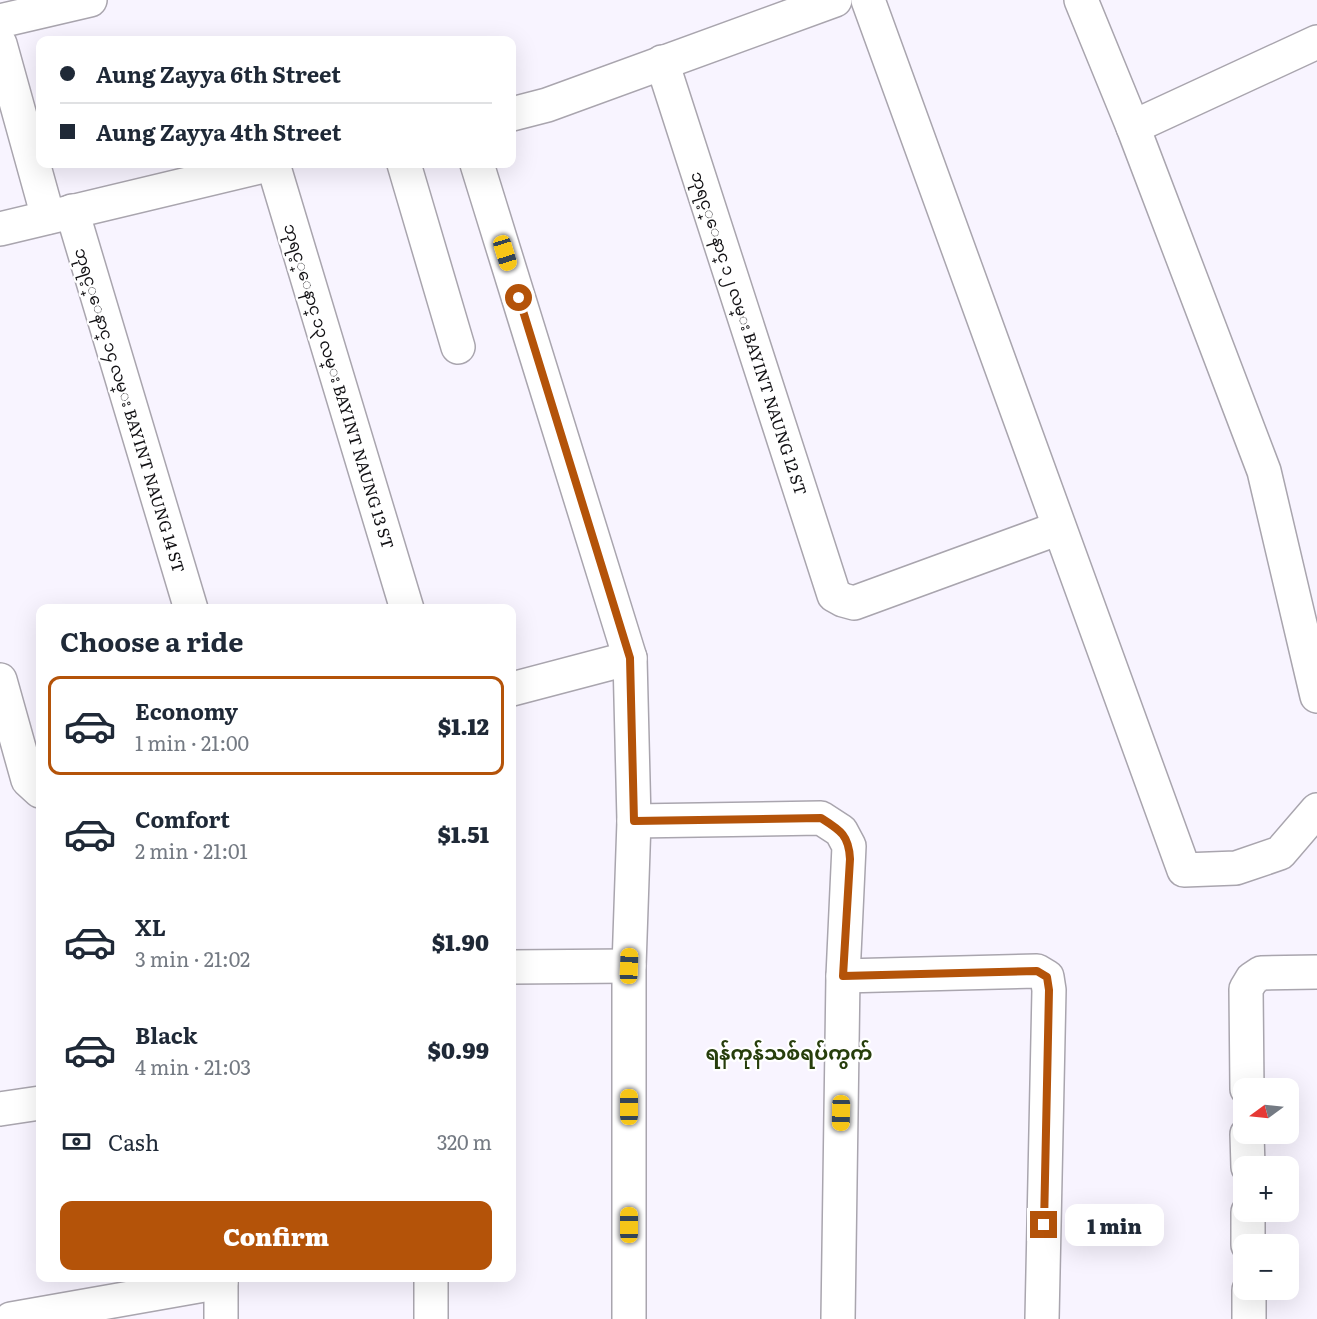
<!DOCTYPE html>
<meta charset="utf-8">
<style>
:root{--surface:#fff;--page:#f6f6f7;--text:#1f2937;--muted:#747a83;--line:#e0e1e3;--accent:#b45309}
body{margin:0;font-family:Literata,"Noto Sans Myanmar",serif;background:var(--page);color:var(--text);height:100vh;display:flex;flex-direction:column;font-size:22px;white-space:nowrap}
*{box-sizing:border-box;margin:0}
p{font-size:20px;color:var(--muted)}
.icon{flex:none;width:33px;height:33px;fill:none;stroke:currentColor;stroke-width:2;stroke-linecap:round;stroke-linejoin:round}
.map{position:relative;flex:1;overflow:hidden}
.side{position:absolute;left:36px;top:604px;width:480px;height:678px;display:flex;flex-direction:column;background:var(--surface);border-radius:12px;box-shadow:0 6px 24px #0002}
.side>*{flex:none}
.hud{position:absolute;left:36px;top:36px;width:480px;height:132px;border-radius:12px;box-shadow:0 6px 24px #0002;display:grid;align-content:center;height:132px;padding:0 24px;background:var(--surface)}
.needle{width:39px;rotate:255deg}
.fabs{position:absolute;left:1233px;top:1078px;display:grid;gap:12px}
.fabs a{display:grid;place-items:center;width:66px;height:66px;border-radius:12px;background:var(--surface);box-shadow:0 6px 24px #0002;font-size:30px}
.end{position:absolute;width:27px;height:27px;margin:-14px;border:8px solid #b45309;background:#fff;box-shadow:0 0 0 3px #fff}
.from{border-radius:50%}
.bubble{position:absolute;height:42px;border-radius:12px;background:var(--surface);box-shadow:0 6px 24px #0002;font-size:20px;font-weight:800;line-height:42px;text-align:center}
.car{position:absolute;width:18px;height:36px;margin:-18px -9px;border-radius:8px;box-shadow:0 0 4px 2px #0007;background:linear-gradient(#f5c518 24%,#345 0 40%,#f5c518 0 76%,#345 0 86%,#f5c518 0)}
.hud b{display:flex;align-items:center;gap:21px;height:57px;font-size:22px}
.hud b+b{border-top:2px solid var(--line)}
.hud i{width:15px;height:15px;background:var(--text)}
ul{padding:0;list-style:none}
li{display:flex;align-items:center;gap:18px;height:99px;margin:0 12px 9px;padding:0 12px;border:3px solid transparent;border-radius:12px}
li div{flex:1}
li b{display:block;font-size:22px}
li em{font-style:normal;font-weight:800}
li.selected{border-color:var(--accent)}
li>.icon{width:54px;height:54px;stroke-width:1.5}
h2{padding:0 24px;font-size:27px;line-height:72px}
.pay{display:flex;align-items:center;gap:15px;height:66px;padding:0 24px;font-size:22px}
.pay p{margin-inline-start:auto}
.cta{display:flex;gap:12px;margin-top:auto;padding:12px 24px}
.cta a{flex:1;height:69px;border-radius:12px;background:var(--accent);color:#fff;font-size:24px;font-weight:800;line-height:69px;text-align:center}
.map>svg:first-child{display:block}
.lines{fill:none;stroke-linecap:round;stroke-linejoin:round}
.minor-casing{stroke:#a9a5ae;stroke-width:36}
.minor{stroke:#fff;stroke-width:33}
.route{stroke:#b45309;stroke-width:8}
.labels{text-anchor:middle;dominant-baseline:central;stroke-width:4.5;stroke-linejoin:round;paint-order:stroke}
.street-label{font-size:16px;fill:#121114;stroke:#fff}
.quarter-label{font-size:20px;font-weight:bold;fill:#273e0c;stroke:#fff}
</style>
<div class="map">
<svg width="1317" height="1319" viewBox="0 0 1317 1319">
<rect width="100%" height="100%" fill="#f8f4ff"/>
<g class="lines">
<g class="minor-casing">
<g id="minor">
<polyline points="868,0 1184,870 1236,868 1280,853 1317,810"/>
<polyline points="1081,0 1133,127 1264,471 1317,696"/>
<polyline points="0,21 90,0"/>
<polyline points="0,44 48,217"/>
<polyline points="662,62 834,595 843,600 854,603 1059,528"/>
<polyline points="512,114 547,105 835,0"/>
<polyline points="1133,127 1317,42"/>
<polyline points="273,164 407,609"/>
<polyline points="404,164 458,347"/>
<polyline points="477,164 630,658 634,821 629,966 629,1319"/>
<polyline points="72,211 191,609"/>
<polyline points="0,229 272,164"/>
<polyline points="0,680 28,780 40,791"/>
<polyline points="512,689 630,658"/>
<polyline points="634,821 821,818 841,831 849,846 843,976 838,1319"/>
<polyline points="512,967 629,966"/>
<polyline points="843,976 1037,971 1047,977 1049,990 1042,1319"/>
<polyline points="1247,1089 1246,989 1252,979 1261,973 1317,972"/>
<polyline points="0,1109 40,1103"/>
<polyline points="1247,1134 1248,1167"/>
<polyline points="1248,1212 1248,1245"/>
<polyline points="221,1278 221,1319"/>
<polyline points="1249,1290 1249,1319"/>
<polyline points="11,1319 221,1282"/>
<polyline points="431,1319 431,1278"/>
</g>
</g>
<use href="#minor" class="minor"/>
</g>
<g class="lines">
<path class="route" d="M519 298 630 658 634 821 821 818C840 830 849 835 850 859L843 976 1037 971 1047 977 1049 990 1044 1225"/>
</g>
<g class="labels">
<g class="street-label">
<text transform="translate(750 333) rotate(72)">ဘုရင့္ေနာင္ ၁၂ လမ္း BAYINT NAUNG 12 ST</text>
<text transform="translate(340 386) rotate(73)">ဘုရင့္ေနာင္ ၁၃ လမ္း BAYINT NAUNG 13 ST</text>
<text transform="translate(131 410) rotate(73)">ဘုရင့္ေနာင္ ၁၄ လမ္း BAYINT NAUNG 14 ST</text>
</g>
<g class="quarter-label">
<text x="789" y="1051">ရန်ကုန်သစ်ရပ်ကွက်</text>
</g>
</g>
</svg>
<div class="fabs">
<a><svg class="needle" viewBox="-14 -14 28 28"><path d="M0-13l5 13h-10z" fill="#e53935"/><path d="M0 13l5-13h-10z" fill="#747a83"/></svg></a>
<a>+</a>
<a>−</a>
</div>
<i class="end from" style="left:519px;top:298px"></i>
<i class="end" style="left:1044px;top:1225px"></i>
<div class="bubble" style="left:1065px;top:1204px;width:99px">1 min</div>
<i class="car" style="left:505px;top:253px;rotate:163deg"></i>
<i class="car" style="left:629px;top:966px;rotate:2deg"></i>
<i class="car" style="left:629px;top:1107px;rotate:0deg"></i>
<i class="car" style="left:841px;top:1113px;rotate:181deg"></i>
<i class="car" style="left:629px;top:1225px;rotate:0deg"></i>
<div class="hud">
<b><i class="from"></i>Aung Zayya 6th Street</b>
<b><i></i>Aung Zayya 4th Street</b>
</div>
<section class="side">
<h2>Choose a ride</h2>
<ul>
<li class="selected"><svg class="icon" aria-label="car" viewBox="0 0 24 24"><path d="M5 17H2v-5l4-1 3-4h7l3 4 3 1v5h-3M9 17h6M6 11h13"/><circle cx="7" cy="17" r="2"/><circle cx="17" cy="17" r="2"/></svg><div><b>Economy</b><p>1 min · 21:00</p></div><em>$1.12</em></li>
<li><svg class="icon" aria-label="car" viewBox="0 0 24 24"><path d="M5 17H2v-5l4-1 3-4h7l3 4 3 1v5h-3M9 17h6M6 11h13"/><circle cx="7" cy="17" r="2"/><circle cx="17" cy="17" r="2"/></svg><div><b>Comfort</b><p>2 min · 21:01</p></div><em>$1.51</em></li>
<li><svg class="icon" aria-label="car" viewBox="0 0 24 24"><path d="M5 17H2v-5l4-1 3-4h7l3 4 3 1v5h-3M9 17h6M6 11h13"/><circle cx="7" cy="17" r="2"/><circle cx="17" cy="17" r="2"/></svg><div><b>XL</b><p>3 min · 21:02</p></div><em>$1.90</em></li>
<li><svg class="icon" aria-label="car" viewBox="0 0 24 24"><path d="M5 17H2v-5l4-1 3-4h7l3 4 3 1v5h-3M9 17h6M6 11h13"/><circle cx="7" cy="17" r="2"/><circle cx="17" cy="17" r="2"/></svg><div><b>Black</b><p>4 min · 21:03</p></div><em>$0.99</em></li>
</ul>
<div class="pay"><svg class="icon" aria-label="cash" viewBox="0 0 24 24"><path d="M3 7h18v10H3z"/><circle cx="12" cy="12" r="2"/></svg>Cash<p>320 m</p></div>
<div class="cta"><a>Confirm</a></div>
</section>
</div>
